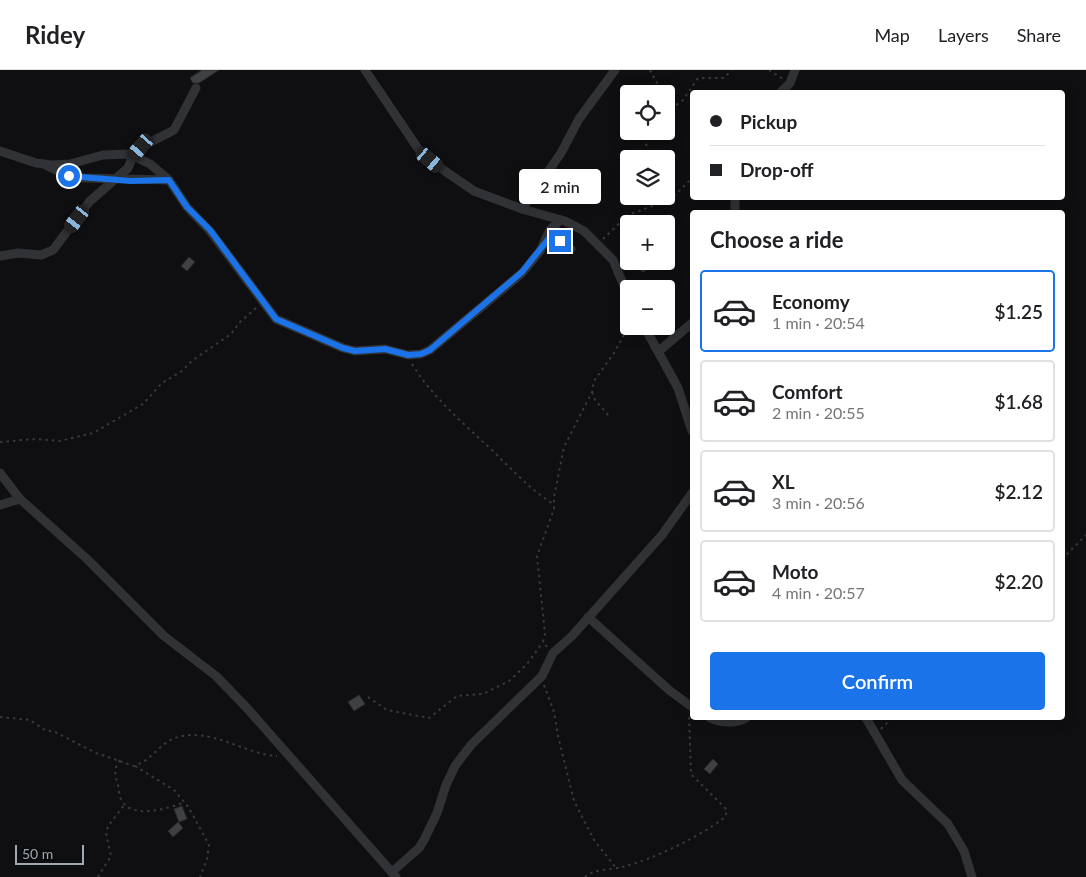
<!DOCTYPE html>
<meta charset="utf-8">
<style>
:root{--surface:#fff;--page:#f6f6f6;--text:#202124;--muted:#757577;--line:#e0e0e0;--accent:#1a73e8}
body{margin:0;font-family:Lato,sans-serif;background:var(--page);color:var(--text);height:100vh;display:flex;flex-direction:column;font-size:19px;white-space:nowrap}
*{box-sizing:border-box;margin:0}
p{font-size:16px;color:var(--muted)}
.icon{flex:none;width:28px;height:28px;fill:none;stroke:currentColor;stroke-width:2;stroke-linecap:round;stroke-linejoin:round}
.map{position:relative;flex:1;overflow:hidden}
.details{position:absolute;left:690px;top:140px;width:375px;height:510px;display:flex;flex-direction:column;background:var(--surface);border-radius:5px;box-shadow:0 2px 12px #0003}
.details>*{flex:none}
.banner{position:absolute;left:690px;top:20px;width:375px;height:110px;border-radius:5px;box-shadow:0 2px 12px #0003;display:grid;align-content:center;height:110px;padding:0 20px;background:var(--surface)}
.tools{position:absolute;left:620px;top:15px;display:grid;gap:10px}
.tools a{display:grid;place-items:center;width:55px;height:55px;border-radius:5px;background:var(--surface);box-shadow:0 2px 12px #0003;font-size:25px}
.scale{position:absolute;left:15px;bottom:12px;width:69px;box-sizing:border-box;padding-left:5px;border:2px solid #a0a9b2;border-top:0;font-size:14px;line-height:18px;white-space:nowrap;color:#a0a9b2;-webkit-text-stroke:4px #0a0b0c;paint-order:stroke}
.end{position:absolute;width:22px;height:22px;margin:-11px;border:6px solid #1a73e8;background:#fff;box-shadow:0 0 0 2px #fff}
.from{border-radius:50%}
.bubble{position:absolute;height:35px;border-radius:5px;background:var(--surface);box-shadow:0 2px 12px #0003;font-size:16px;font-weight:600;line-height:35px;text-align:center}
.car{position:absolute;width:15px;height:30px;margin:-15px -8px;border-radius:6px;box-shadow:0 0 4px 1px #0007;background:linear-gradient(#222 24%,#8ab4d8 0 40%,#222 0 76%,#8ab4d8 0 86%,#222 0)}
.banner b{display:flex;align-items:center;gap:18px;height:48px;font-size:19px}
.banner b+b{border-top:1px solid var(--line)}
.banner i{width:12px;height:12px;background:var(--text)}
ul{padding:0;list-style:none}
li{display:flex;align-items:center;gap:15px;height:82px;margin:0 10px 8px;padding:0 10px;border:2px solid var(--line);border-radius:5px}
li div{flex:1}
li b{display:block;font-size:19px}
li em{font-style:normal;font-weight:600}
li.on{border-color:var(--accent)}
li>.icon{width:45px;height:45px;stroke-width:1.5}
h2{padding:0 20px;font-size:22px;line-height:60px}
.action{display:flex;gap:10px;margin-top:auto;padding:10px 20px}
.action a{flex:1;height:58px;border-radius:5px;background:var(--accent);color:#fff;font-size:20px;font-weight:600;line-height:58px;text-align:center}
header{display:flex;align-items:center;gap:30px;box-sizing:border-box;height:70px;padding:0 25px;background:var(--surface);border-bottom:1px solid var(--line)}
header strong{font-size:24px}
nav{display:flex;gap:28px;margin-inline-start:auto;font-size:18px}
.map>svg:first-child{display:block}
.building{fill:#3e4044;stroke:#292a2d}
.lines{fill:none;stroke-linecap:round;stroke-linejoin:round}
.path{stroke:#36393d;stroke-width:2;stroke-dasharray:2.5 4;stroke-linecap:butt}
.minor{stroke:#303236;stroke-width:9}
.route{stroke:#1a73e8;stroke-width:6}
</style>
<header>
<strong>Ridey</strong>
<nav><a>Map</a><a>Layers</a><a>Share</a></nav>
</header>
<div class="map">
<svg width="1086" height="807" viewBox="0 0 1086 807">
<rect width="100%" height="100%" fill="#0f0f11"/>
<g class="building">
<polygon points="202,0 219,0 199,13 193,13 190,8"/>
<polygon points="189,187 195,192 187,201 181,196"/>
<polygon points="638,191 667,191 642,202"/>
<polygon points="359,625 365,634 354,641 348,632"/>
<polygon points="713,689 718,694 710,704 704,699"/>
<polygon points="182,736 187,749 179,752 174,739"/>
<polygon points="178,752 183,758 173,767 168,761"/>
</g>
<g class="lines">
<g class="path">
<polyline points="650,0 657,13 656,24"/>
<polyline points="769,0 783,9"/>
<polyline points="666,43 683,30 698,8 724,8 732,0"/>
<polyline points="647,89 646,76 649,61"/>
<polyline points="666,121 671,129"/>
<polyline points="603,169 628,145 671,129 692,108"/>
<path d="M412 294C433 328 464 354 493 381 512 400 530 419 553 434"/>
<polyline points="592,322 595,330 610,347"/>
<polyline points="0,372 35,369 60,371 93,363 143,334 162,313 182,301 193,290 231,264 240,252 256,238"/>
<polyline points="1062,489 1086,465"/>
<polyline points="547,577 543,572 545,564 537,486 554,439 554,427 564,377 592,322 594,311 614,283 629,256"/>
<polyline points="544,615 554,642 558,666 574,731 594,770 616,798"/>
<polyline points="368,627 387,640 429,648 457,626 483,624 509,611 527,594 543,572"/>
<path d="M0 647 30 650 45 660 55 662 96 683 134 696C151 691 159 674 175 668 210 656 243 684 277 686"/>
<polyline points="881,659 892,648"/>
<path d="M120 690C113 699 115 705 118 715 119 720 119 727 122 731 134 750 169 738 185 732"/>
<polyline points="135,696 174,720 189,738 209,775 207,789 200,807"/>
<polyline points="98,807 111,786 106,763 108,756 125,734"/>
<path d="M585 807C592 799 611 800 622 797 652 790 699 767 724 748L727 742 726 739 691 704 689 644"/>
</g>
<g class="minor">
<polyline points="365,0 419,80 442,99 474,121 522,139 565,151 584,161 613,190 629,228"/>
<polyline points="781,22 790,13 795,0"/>
<polyline points="0,81 36,93 52,95 70,94 103,85 126,84 133,86 150,94 169,110 187,137 210,161 276,249 343,278 355,281 385,279 408,285 421,284 430,280 522,203 540,181 550,160 560,150"/>
<polyline points="47,96 69,106 83,108 169,110"/>
<polyline points="735,128 735,142"/>
<polyline points="522,139 561,83 579,49 615,0"/>
<polyline points="546,170 550,167 571,179"/>
<polyline points="0,186 18,183 41,185 53,180 90,131 128,98 133,86 141,77 174,60 196,18"/>
<polyline points="644,256 678,318 692,361"/>
<polyline points="659,281 692,253"/>
<polyline points="0,403 20,429 87,489 164,566 216,606 246,637 396,807"/>
<polyline points="0,435 20,429"/>
<polyline points="588,547 669,620 692,637"/>
<path d="M710 648C721 653 736 654 746 648"/>
<polyline points="866,648 902,710 948,754 964,781 972,807"/>
<polyline points="392,802 419,778 424,770 437,743 446,715 455,696 471,675 542,606 553,583 572,566 662,465 692,423"/>
</g>
</g>
<g class="lines">
<polyline class="route" points="69,106 131,111 169,110 187,137 210,160 276,249 343,278 355,281 385,279 408,285 421,284 430,280 522,202 550,167 560,171"/>
</g>
</svg>
<div class="tools">
<a><svg class="icon" aria-label="locate" viewBox="0 0 24 24"><circle cx="12" cy="12" r="6"/><path d="M12 2v4M12 18v4M2 12h4M18 12h4"/></svg></a>
<a><svg class="icon" aria-label="layers" viewBox="0 0 24 24"><path d="M12 4l9 5-9 5-9-5zM3 14l9 5 9-5"/></svg></a>
<a>+</a>
<a>−</a>
</div>
<div class="scale">50 m</div>
<i class="end from" style="left:69px;top:106px"></i>
<i class="end" style="left:560px;top:171px"></i>
<div class="bubble" style="left:519px;top:99px;width:82px">2 min</div>
<i class="car" style="left:141px;top:77px;rotate:221deg"></i>
<i class="car" style="left:430px;top:90px;rotate:130deg"></i>
<i class="car" style="left:77px;top:149px;rotate:217deg"></i>
<div class="banner">
<b><i class="from"></i>Pickup</b>
<b><i></i>Drop-off</b>
</div>
<section class="details">
<h2>Choose a ride</h2>
<ul>
<li class="on"><svg class="icon" aria-label="car" viewBox="0 0 24 24"><path d="M5 17H2v-5l4-1 3-4h7l3 4 3 1v5h-3M9 17h6M6 11h13"/><circle cx="7" cy="17" r="2"/><circle cx="17" cy="17" r="2"/></svg><div><b>Economy</b><p>1 min · 20:54</p></div><em>$1.25</em></li>
<li><svg class="icon" aria-label="car" viewBox="0 0 24 24"><path d="M5 17H2v-5l4-1 3-4h7l3 4 3 1v5h-3M9 17h6M6 11h13"/><circle cx="7" cy="17" r="2"/><circle cx="17" cy="17" r="2"/></svg><div><b>Comfort</b><p>2 min · 20:55</p></div><em>$1.68</em></li>
<li><svg class="icon" aria-label="car" viewBox="0 0 24 24"><path d="M5 17H2v-5l4-1 3-4h7l3 4 3 1v5h-3M9 17h6M6 11h13"/><circle cx="7" cy="17" r="2"/><circle cx="17" cy="17" r="2"/></svg><div><b>XL</b><p>3 min · 20:56</p></div><em>$2.12</em></li>
<li><svg class="icon" aria-label="car" viewBox="0 0 24 24"><path d="M5 17H2v-5l4-1 3-4h7l3 4 3 1v5h-3M9 17h6M6 11h13"/><circle cx="7" cy="17" r="2"/><circle cx="17" cy="17" r="2"/></svg><div><b>Moto</b><p>4 min · 20:57</p></div><em>$2.20</em></li>
</ul>
<div class="action"><a>Confirm</a></div>
</section>
</div>
